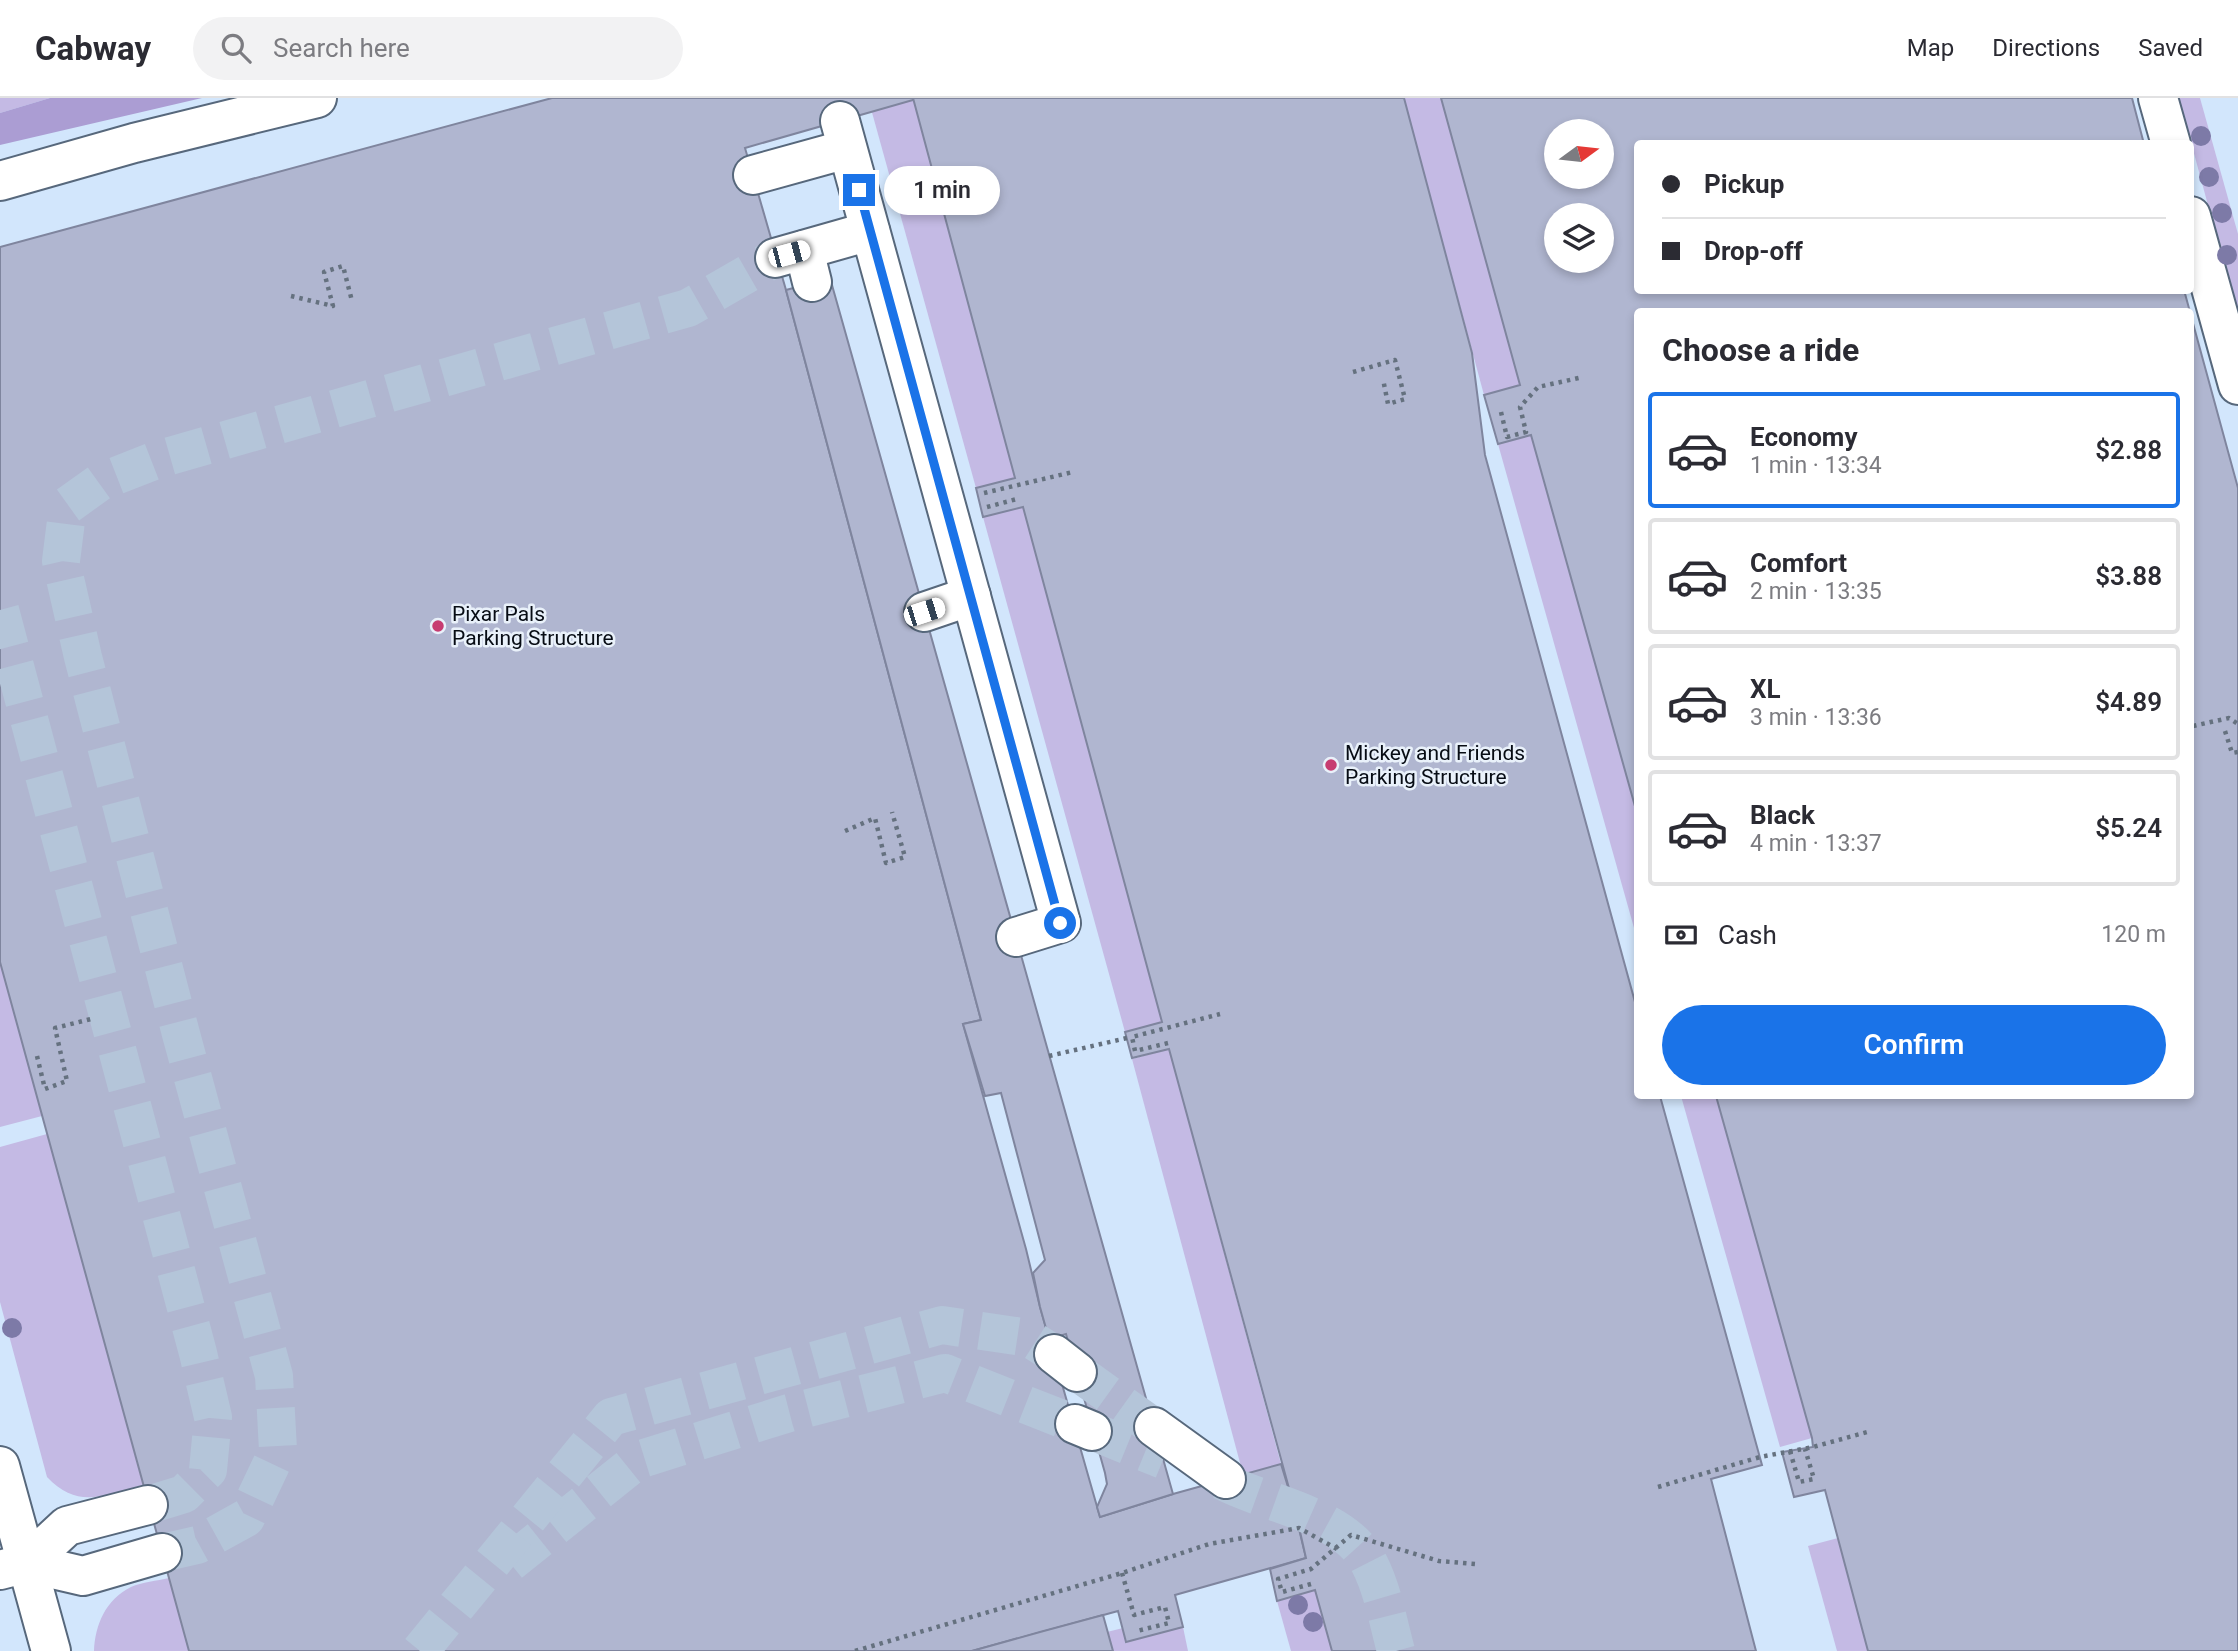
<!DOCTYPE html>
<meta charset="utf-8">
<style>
:root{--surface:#fff;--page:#f2f2f3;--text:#2b2b33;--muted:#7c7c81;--line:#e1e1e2;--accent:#1a73e8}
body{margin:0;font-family:Roboto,sans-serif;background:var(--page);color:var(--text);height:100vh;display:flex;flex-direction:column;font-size:26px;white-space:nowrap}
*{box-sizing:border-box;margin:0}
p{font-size:23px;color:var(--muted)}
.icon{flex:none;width:38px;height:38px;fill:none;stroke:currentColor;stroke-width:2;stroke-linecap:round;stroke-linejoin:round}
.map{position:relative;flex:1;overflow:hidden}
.sheet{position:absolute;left:1634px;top:210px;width:560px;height:791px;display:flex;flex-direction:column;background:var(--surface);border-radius:7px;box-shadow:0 4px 10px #0003}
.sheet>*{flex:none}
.guide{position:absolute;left:1634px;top:42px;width:560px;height:154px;border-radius:7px;box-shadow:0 4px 10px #0003;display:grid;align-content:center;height:154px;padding:0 28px;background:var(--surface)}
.needle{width:46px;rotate:75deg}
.tools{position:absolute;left:1544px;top:21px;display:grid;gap:14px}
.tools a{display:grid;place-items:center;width:70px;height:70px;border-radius:50%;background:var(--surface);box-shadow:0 4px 10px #0003;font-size:35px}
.end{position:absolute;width:32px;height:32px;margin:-16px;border:9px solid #1a73e8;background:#fff;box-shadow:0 0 0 4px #fff}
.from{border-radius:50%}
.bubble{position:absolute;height:49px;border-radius:24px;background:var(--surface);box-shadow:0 4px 10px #0003;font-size:23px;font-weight:600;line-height:49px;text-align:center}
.car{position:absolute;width:21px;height:42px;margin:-21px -10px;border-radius:9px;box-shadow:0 0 5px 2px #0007;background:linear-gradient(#fff 24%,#345 0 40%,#fff 0 76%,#345 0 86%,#fff 0)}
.guide b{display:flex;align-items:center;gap:24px;height:66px;font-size:26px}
.guide b+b{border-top:2px solid var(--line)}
.guide i{width:18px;height:18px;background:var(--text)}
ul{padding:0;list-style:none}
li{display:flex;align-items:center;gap:21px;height:116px;margin:0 14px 10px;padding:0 14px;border:4px solid var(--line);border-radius:7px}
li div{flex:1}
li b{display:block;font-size:26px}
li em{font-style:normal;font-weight:600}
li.current{border-color:var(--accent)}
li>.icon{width:63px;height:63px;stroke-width:1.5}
h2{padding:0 28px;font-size:32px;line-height:84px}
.pay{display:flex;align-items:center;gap:18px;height:77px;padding:0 28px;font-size:26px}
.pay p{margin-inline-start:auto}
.button{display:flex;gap:14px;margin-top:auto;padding:14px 28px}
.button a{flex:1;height:80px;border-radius:42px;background:var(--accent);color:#fff;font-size:28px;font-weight:600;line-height:80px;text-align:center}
header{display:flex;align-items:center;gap:42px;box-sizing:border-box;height:98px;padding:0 35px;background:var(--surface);border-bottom:2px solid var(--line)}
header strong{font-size:33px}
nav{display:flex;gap:38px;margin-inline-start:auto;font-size:24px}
.search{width:490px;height:63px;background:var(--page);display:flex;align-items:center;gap:18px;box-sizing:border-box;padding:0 24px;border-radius:38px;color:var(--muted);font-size:26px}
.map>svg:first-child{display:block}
.green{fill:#c4bae4}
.forest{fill:#ab9dd3}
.building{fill:#b0b6d0;stroke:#7f859e;stroke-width:2;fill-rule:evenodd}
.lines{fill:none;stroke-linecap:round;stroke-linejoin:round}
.minor-tunnel{stroke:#b4c5d9;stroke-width:38;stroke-dasharray:38 19;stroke-linecap:butt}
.minor-casing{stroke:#57687c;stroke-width:42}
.path{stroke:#65717f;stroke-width:4.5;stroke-dasharray:3.5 5;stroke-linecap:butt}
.minor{stroke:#fff;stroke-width:38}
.tree{fill:#7d7aa7}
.route{stroke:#1a73e8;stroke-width:9}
.poi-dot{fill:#c73c71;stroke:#e9f1fa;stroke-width:2.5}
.labels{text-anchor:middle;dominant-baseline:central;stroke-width:5;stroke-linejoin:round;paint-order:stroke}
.poi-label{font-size:21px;fill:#070c14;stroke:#e9f1fa;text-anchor:start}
</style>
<header>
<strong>Cabway</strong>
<div class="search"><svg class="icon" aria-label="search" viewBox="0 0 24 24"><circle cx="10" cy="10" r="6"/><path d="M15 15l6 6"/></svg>Search here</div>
<nav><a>Map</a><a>Directions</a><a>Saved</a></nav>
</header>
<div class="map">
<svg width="2238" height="1553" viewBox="0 0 2238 1553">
<rect width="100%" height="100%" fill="#d2e6fc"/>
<g class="green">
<polygon points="0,0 50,0 0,15"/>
<polygon points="868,0 913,0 1015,380 976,390"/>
<polygon points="1404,0 1441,0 1520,287 1484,297"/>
<polygon points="2179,0 2200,0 2238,136 2238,218"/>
<polygon points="1531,337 1638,719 1638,844 1498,346"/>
<polygon points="1023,409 1162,924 1125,934 983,419"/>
<polygon points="0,864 42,1018 0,1029"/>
<polygon points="1169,951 1281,1366 1243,1376 1132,961"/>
<polygon points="1681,998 1716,998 1812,1340 1780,1349"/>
<path d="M47 1036 143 1387C104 1397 78 1412 47 1379L0 1204V1049Z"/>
<polygon points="1838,1440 1868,1553 1837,1553 1808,1448"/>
<path d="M169 1480 189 1553H94C95 1527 106 1501 131 1489 142 1484 157 1483 169 1480Z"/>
<polygon points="1315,1492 1332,1553 1291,1553 1277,1503"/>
<polygon points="1183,1529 1188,1553 1113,1553 1107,1534 1123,1530 1127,1544"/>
</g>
<polygon class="forest" points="50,0 202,0 0,47 0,15"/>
<g class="building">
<polygon points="552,0 913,0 913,2 745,50 786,192 981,922 963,926 1026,1151 1040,1209 1100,1419 1173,1396 1281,1366 1292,1402 1306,1460 1175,1497 1183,1529 1126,1544 1118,1513 972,1553 189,1553 0,864 0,149"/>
<polygon points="913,0 1404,0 1472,255 1485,357 1638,915 1638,998 1660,998 1762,1367 1711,1381 1756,1553 1332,1553 1315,1492 1277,1503 1270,1471 1306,1460 1296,1416 1169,951 1132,960 1125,934 1162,924 1023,409 983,419 976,390 1015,380"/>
<path d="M1441 0H2132L2144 46H1638V192H2184L2190 214H1638V719L1531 337 1498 346 1484 297 1520 287ZM1556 33H1601V79H1556ZM1556 117H1601V163H1556Z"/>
<polygon points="830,180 1173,1396 1100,1419 1097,1409 1107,1386 1105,1375 1066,1236 1049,1241 1040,1209 1033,1175 1045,1162 1001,995 985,998 963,926 981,922 786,192"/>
<polygon points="2191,218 2238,390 2238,1553 1868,1553 1825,1392 1794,1399 1782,1354 1813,1349 1812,1340 1716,998 2191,998"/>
<polygon points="1103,1517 1113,1553 972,1553 1040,1534"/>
</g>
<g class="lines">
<g class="minor-tunnel">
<polyline points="0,512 198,1255 213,1319 208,1372 184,1396 148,1407"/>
<polyline points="1077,1274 1154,1329"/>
<polyline points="1092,1333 1163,1362"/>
<path d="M1222 1383C1266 1406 1345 1417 1369 1465 1383 1492 1388 1524 1396 1553"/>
<polyline points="162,1455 197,1447 246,1420 278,1352 274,1278 181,936 83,559 61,463 68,407 100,384 159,361 688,210 775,160"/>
<polyline points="510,1465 638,1362 789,1315 945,1275 1075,1326"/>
<polyline points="420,1553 611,1319 942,1227 1029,1240 1054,1256"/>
</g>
<g class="minor-casing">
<g id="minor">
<polyline points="2158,0 2171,46"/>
<polyline points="840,23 1061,825 1016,839"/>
<polyline points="753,77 847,51"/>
<polyline points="0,83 134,45 317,0"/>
<polyline points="2191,118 2238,287"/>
<polyline points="804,152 812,184"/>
<polyline points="775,160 870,133"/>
<polyline points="924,514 971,498"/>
<polyline points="1054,1256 1077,1274"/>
<polyline points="1075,1326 1092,1333"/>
<polyline points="1154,1329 1226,1381"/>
<polyline points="0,1368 51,1553"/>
<polyline points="27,1465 67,1428 148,1407"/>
<polyline points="0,1472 27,1465 83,1478 162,1455"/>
</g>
</g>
<g class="path">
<polyline points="291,198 333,208 324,174 343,168 352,203"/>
<polyline points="1353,274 1395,262 1405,301 1388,306 1383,281"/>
<polyline points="1501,314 1507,339 1526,334 1520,309 1538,289 1583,279"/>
<polyline points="984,395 1073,374"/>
<polyline points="987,409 1017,401"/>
<polyline points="2193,628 2229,620 2238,626"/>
<polyline points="2225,633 2232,655 2238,654"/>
<polyline points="845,733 875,720 886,765 905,759 892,714"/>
<polyline points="1168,945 1135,953 1132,939 1220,916"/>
<polyline points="37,958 45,991 67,983 55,930 95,920"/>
<polyline points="1049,958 1127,940"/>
<polyline points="1790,1353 1799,1384 1814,1381 1805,1351"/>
<polyline points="1658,1389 1760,1359 1813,1349 1871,1333"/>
<polyline points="1122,1475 1134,1517 1165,1509 1169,1525 1137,1533"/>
<polyline points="1311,1486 1282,1494 1278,1481 1311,1471 1351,1437 1439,1463 1475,1466"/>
<polyline points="855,1553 1122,1475 1209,1446 1299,1430 1337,1451"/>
</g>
<use href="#minor" class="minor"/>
</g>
<g class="tree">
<circle cx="2201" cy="38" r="10"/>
<circle cx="2209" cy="79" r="10"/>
<circle cx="2222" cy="115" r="10"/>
<circle cx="2227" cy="157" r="10"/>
<circle cx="12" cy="1230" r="10"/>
<circle cx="1298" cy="1507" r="10"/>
<circle cx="1313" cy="1524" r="10"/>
</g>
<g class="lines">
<polyline class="route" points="859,92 1060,825"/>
</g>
<g class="poi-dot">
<circle cx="438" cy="528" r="7"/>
<circle cx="1331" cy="667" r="7"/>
</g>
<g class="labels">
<g class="poi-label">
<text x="452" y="516">Pixar Pals<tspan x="452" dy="24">Parking Structure</tspan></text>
<text x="1345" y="655">Mickey and Friends<tspan x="1345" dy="24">Parking Structure</tspan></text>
</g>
</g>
</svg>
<div class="tools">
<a><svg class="needle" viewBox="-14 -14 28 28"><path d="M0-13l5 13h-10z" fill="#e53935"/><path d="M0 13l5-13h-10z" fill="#7c7c81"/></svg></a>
<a><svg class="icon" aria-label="layers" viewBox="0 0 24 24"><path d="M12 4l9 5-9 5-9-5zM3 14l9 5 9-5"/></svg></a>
</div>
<i class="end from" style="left:1060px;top:825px"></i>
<i class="end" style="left:859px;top:92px"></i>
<div class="bubble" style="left:884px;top:68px;width:116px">1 min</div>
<i class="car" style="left:789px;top:156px;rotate:75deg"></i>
<i class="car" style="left:924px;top:514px;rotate:72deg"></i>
<div class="guide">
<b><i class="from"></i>Pickup</b>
<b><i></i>Drop-off</b>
</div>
<section class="sheet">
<h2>Choose a ride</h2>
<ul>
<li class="current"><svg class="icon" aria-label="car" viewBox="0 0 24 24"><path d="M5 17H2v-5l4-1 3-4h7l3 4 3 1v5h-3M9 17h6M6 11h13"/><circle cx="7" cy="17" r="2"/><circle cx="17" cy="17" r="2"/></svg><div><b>Economy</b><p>1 min · 13:34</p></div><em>$2.88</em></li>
<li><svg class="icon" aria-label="car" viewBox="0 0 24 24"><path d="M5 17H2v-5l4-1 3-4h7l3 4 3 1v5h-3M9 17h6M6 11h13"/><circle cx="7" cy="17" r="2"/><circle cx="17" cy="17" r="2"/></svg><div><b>Comfort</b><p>2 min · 13:35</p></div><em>$3.88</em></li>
<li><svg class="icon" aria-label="car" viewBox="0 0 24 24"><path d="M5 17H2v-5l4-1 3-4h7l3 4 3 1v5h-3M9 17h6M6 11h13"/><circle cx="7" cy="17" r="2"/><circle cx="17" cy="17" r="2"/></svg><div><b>XL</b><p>3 min · 13:36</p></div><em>$4.89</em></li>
<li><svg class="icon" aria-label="car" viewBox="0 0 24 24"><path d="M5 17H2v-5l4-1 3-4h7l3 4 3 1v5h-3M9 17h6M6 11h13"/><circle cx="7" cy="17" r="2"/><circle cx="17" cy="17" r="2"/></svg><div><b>Black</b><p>4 min · 13:37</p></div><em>$5.24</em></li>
</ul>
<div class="pay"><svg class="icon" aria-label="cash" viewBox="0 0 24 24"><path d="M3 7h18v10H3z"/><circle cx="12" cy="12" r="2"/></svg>Cash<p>120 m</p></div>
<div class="button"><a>Confirm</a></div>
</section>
</div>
